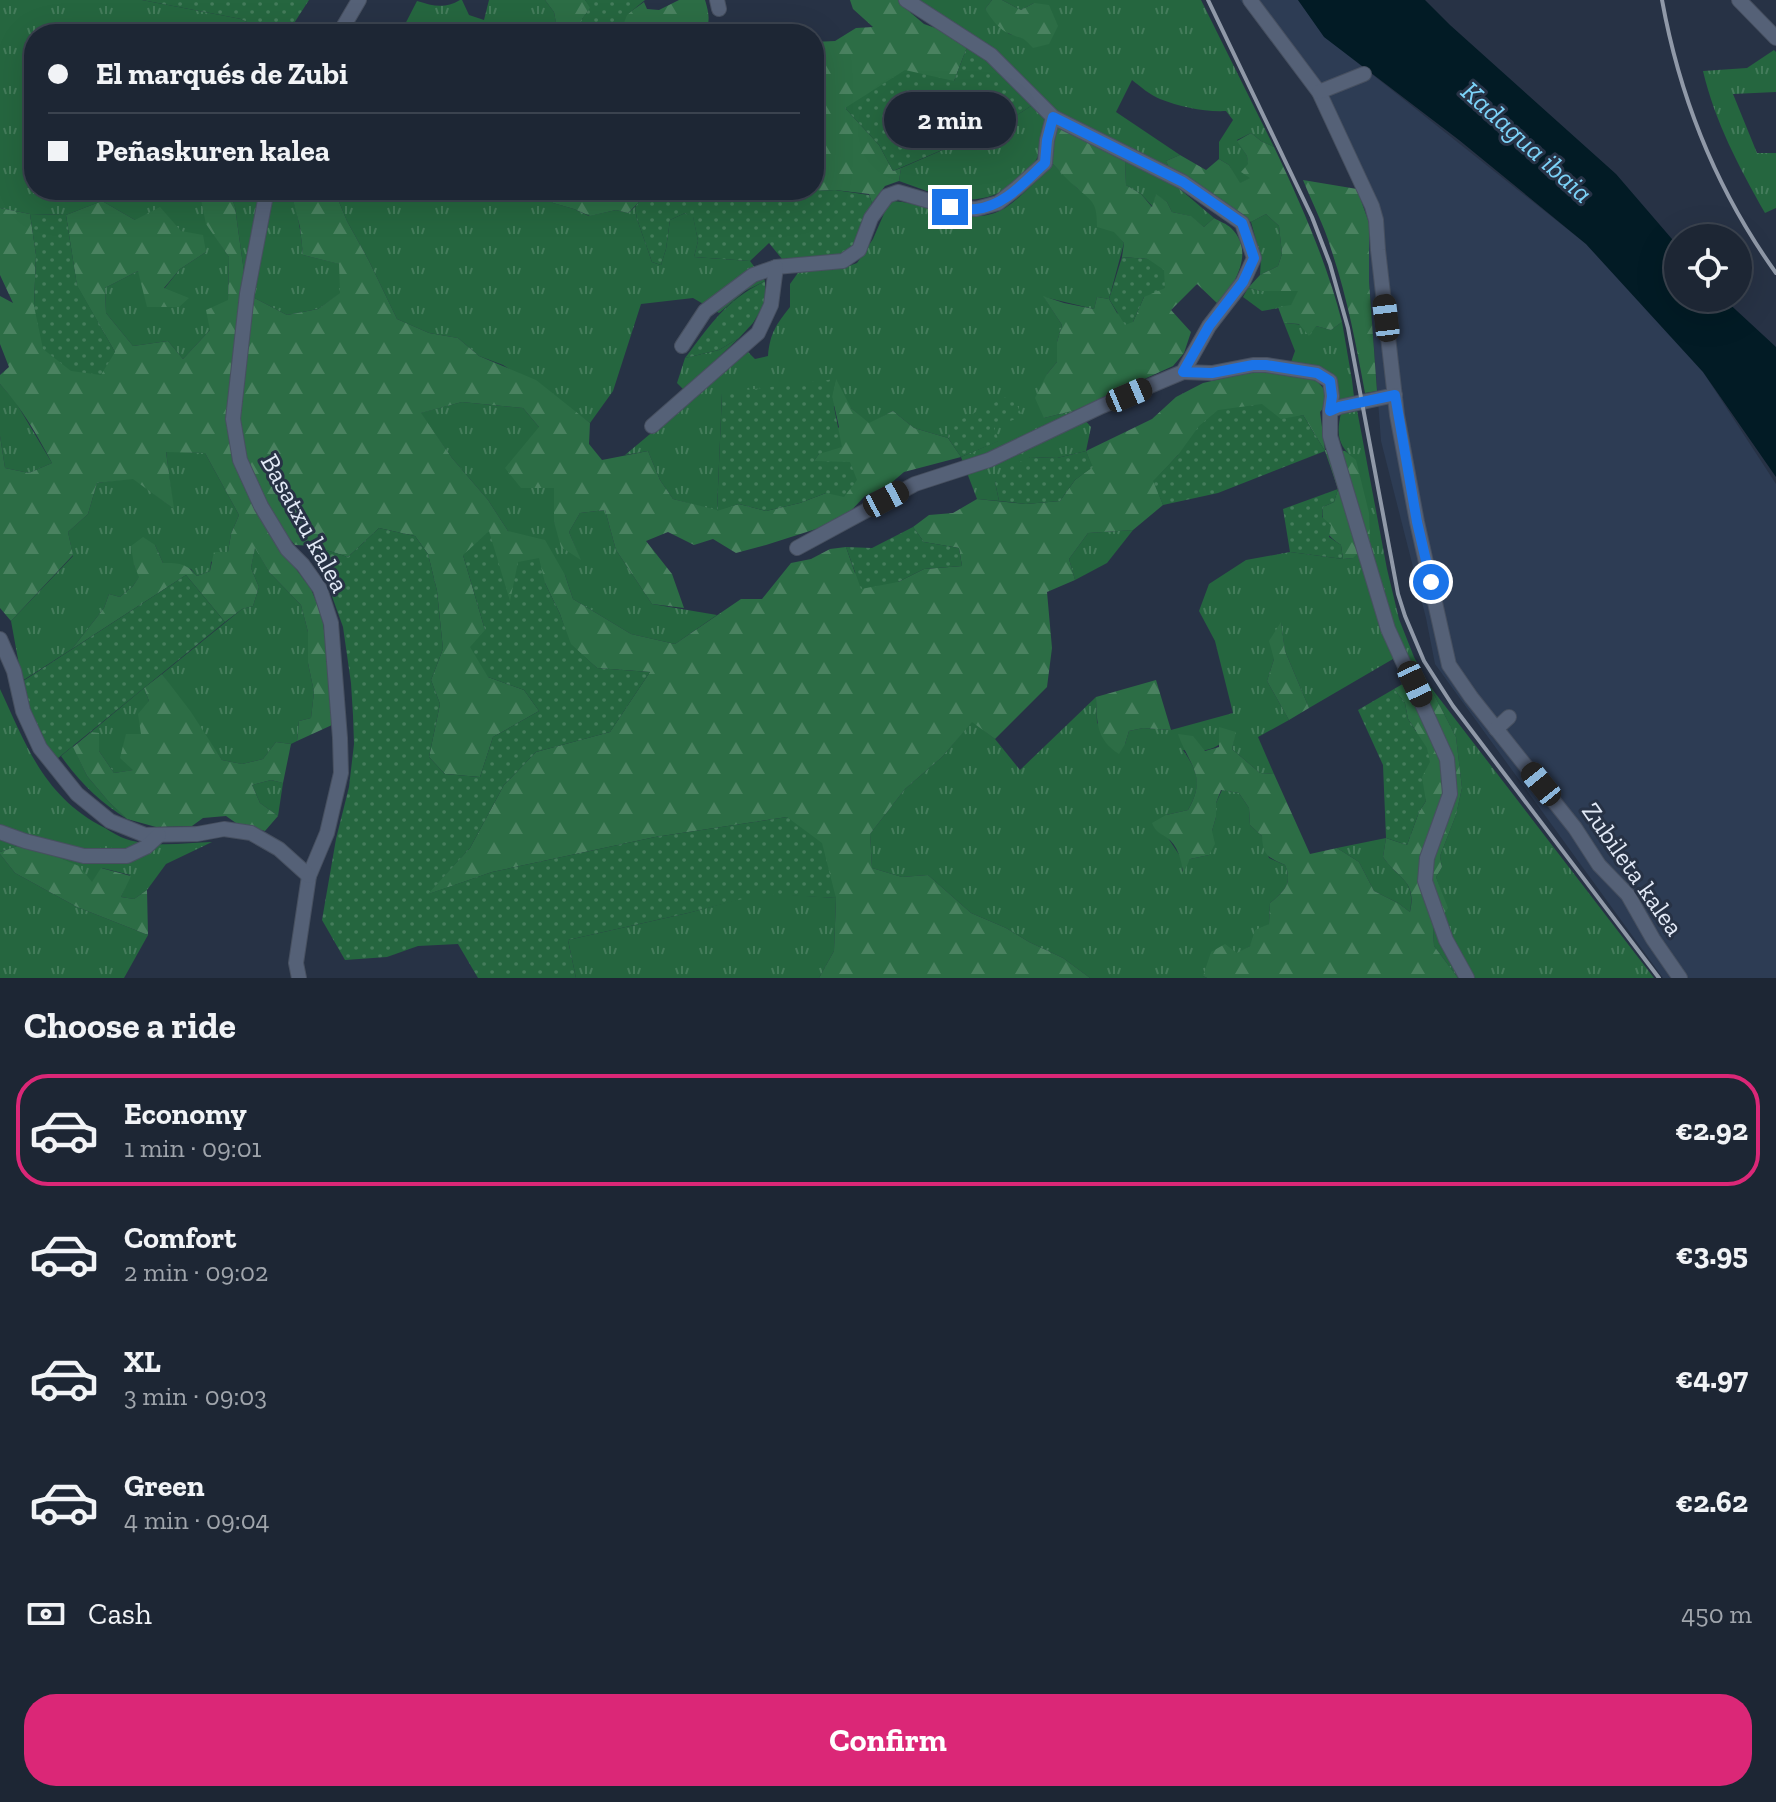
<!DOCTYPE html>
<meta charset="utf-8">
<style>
:root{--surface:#1d2634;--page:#252e3c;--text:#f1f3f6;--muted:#a0a5ac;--line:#3b434f;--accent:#db2777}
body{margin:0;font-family:"Zilla Slab",serif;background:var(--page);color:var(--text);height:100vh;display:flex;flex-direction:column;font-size:30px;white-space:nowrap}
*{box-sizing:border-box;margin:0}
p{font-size:26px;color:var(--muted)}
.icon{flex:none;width:44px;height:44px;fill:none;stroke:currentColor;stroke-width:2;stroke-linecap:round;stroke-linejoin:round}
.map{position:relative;height:978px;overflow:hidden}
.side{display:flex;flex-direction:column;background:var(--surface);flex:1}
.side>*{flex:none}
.hud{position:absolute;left:24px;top:24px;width:800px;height:176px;border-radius:32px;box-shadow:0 8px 32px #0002,0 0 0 2px var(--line);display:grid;align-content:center;height:176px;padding:0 24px;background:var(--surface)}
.buttons{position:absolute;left:1664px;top:224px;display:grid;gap:16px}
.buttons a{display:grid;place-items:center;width:88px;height:88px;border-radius:50%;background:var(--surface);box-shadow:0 8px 32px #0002,0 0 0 2px var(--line);font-size:40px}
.end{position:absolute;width:36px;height:36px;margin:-18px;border:10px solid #1a73e8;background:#fff;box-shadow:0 0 0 4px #fff}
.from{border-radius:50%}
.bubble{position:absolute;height:56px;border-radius:28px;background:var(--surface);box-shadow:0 8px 32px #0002,0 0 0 2px var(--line);font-size:26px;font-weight:700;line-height:56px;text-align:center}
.car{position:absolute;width:24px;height:48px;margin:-24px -12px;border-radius:10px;box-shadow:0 0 6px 2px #0007;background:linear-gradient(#222 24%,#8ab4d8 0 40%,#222 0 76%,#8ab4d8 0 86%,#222 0)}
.hud b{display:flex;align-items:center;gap:28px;height:76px;font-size:30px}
.hud b+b{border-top:2px solid var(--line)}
.hud i{width:20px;height:20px;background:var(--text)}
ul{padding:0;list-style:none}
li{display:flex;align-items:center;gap:24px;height:112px;margin:0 16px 12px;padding:0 8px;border:4px solid transparent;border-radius:32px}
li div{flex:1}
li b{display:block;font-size:30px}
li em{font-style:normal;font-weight:700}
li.current{border-color:var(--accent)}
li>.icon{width:72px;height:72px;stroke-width:1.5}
h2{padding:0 24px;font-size:36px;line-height:96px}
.pay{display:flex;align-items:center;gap:20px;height:88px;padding:0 24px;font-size:30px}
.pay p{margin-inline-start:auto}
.cta{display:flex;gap:16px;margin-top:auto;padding:16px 24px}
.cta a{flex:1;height:92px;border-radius:32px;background:var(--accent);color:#fff;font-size:32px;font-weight:700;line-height:92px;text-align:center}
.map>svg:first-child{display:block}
.built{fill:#2d3c54}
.grass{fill:url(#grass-tufts)}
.forest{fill:url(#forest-firs)}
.garden{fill:url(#garden-dots)}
.water{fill:#021b25}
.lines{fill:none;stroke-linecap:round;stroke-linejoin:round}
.minor-casing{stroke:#475060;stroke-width:16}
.minor{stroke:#556177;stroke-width:14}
.rail{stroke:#9099a8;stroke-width:4}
.route{stroke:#1a73e8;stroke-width:10}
.labels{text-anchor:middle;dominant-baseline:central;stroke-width:6;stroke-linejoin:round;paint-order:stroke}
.street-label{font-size:26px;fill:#e2e9f6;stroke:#273245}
.water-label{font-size:28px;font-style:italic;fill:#7cd2f8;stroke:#273245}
</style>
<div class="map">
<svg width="1776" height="978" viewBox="0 0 1776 978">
<defs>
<pattern id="grass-tufts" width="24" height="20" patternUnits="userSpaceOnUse" patternTransform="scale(2)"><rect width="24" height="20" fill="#25663f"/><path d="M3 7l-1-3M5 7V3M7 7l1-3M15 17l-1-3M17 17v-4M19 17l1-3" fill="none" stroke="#447c5b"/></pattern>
<pattern id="forest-firs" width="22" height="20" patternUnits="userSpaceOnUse" patternTransform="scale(2)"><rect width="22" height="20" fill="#2c6d45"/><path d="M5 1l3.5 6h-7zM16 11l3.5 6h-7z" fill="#4a8260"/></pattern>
<pattern id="garden-dots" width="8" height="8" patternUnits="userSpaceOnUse" patternTransform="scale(2)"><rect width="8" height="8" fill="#25663f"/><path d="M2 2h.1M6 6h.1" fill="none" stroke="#447c5b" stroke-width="1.8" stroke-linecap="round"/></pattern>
</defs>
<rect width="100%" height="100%" fill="#273245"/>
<polygon class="built" points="1240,0 1298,0 1325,37 1586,244 1703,372 1776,484 1776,978 1663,978 1435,664 1426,618 1381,441 1369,281 1369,223 1321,82 1250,13"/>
<g class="grass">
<polygon points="0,0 142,0 241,19 271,34 34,34 34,190 199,190 207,224 229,257 228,301 210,330 183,359 168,341 133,346 106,313 105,288 138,271 164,289 180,269 206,252 181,231 135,220 102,201 66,215 30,214 0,208"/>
<path d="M460 0H462L469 15 484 20 489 0H545L554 12 558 34H400L417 1C433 6 445 9 460 0Z"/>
<path d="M915 0H992L985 9 1009 34 1022 36 1034 3 1021 10 1002 0H1201L1274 147 1261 141 1251 133 1237 140 1247 156 1251 178 1239 184 1229 165 1219 159V142L1233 120 1226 111C1204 112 1180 107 1160 99 1150 95 1141 87 1132 80L1116 112 1180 155 1166 161 1171 172 1062 115Z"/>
<path d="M1774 50 1776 52V92L1733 94 1757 153H1776V208L1765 213C1739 167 1715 122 1703 71L1747 68Z"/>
<path d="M1034 104 1048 119C1044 131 1043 145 1038 156 1034 166 1026 173 1018 180 980 214 941 196 899 181L901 168 1005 123Z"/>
<polygon points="1125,160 1175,185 1214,218 1204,227 1190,216 1172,212 1167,202 1156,195 1153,207 1141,194 1126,185"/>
<path d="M1053 164 1077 188 1092 199 1097 210 1124 243 1109 299 1097 297 1094 309 1044 297 1062 325 1057 342V362L1047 374 1044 418 1076 410 1091 427 1086 451 1057 458 1030 457 995 482 999 501 977 499 961 457 998 441 993 428 951 425 948 438 914 428 893 411 869 424 851 408 722 393 717 511 673 499 660 480 648 451 625 455 748 352 755 359 768 356C770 333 776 325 790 307V284L800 270 843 268 857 263 873 239 886 209 893 201C928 203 972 229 1005 208 1021 198 1039 177 1053 164Z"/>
<path d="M229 190H289C298 210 301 232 303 255L340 264 341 293 318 309 287 315 247 294 235 207Z"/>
<polygon points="338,190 539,190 553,203 574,209 589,216 616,210 628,213 635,207 637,219 652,262 661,265 666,249 670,220 685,213 693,216 698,241 694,257 750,261 765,281 745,291 719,313 693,298 641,304 613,391 590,423 567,406 503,365 479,356 458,338 429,333 397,319 369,261 347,221 337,197"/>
<polygon points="1266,214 1279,226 1282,254 1278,266 1260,275 1261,258 1251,222"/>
<polygon points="1248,288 1261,291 1299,291 1291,306 1262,311 1243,297"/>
<path d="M1342 322 1352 380 1354 397 1338 401C1333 365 1323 366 1290 365L1295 351 1284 323 1316 326 1331 330Z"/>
<polygon points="739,338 684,390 677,383 685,358 719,350"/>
<polygon points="0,384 15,401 52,463 29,473 5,468 0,436"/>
<polygon points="462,402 523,408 539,427 555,488 554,522 580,559 569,532 580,513 605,510 616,550 652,604 717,615 675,644 631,634 573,599 565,575 508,531 488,500 452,458 420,413"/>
<path d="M1357 410 1387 569 1399 619 1414 657 1429 685 1654 978H1458L1434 946 1433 929 1447 908 1436 877 1442 867 1440 856 1456 815 1462 788 1456 737 1429 685 1406 682 1393 659 1309 708 1285 651 1281 623 1274 659 1267 681 1289 720 1258 737 1274 774 1260 773 1232 749 1235 732C1214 750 1211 752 1183 750 1199 773 1202 785 1188 810L1166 815 1168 838 1182 859V872L1190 859 1209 855 1212 831 1216 817V803L1222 790 1239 793 1249 808 1250 825 1262 836 1269 858 1285 865C1293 884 1284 891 1270 903L1269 924 1250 946 1203 976 1207 978H1090L1063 958 1029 942 1006 928 971 913 928 875 902 877 872 868 870 834 905 789 942 757 972 721 995 739 1020 770 1096 697 1097 723 1125 744 1129 731 1143 728 1171 730 1233 713 1215 641 1199 611 1209 584 1246 560 1290 552 1343 559 1353 558 1356 461C1338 445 1336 436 1341 413Z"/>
<polygon points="166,451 205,453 239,515 231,534 228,552 211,562 210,571 197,576 191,569 163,563 155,545 134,565 140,576 133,586 120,597 109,594 104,608 72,649 22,681 11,621 73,556 68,532 88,514 97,483 133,478 173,508"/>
<polygon points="1133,530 1107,563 1075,580 1069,559 1088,533"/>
<polygon points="255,547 269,572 301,605 308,632 308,663 314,692 311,718 299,721 297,741 291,744 276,742 263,759 242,764 222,760 162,674 242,609 253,606 259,587 251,568"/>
<polygon points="144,688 149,701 134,770 114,773 99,751 99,734 91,732"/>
<path d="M0 689C27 747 44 797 105 828 112 832 119 837 126 839 153 848 185 843 212 842L166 864 147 890 134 899 121 897 130 875 102 868 92 883 18 846 0 852Z"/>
<path d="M73 746 87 776 109 802 127 819C99 801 80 783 61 756Z"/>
<polygon points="271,780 283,783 278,816 260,803 252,785"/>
<path d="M1386 838 1383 857C1399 880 1416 879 1410 912L1398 903 1374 891 1359 862 1337 848Z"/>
<polygon points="0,854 15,873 77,907 148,935 124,978 0,978"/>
<polygon points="762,893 836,898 834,951 819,978 576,978 568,940 688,913"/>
</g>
<g class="forest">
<polygon points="545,0 585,0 591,7 571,34 558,34 554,12"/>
<path d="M679 0H705C712 22 711 38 683 29V34H605L608 28 644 2 647 9 659 10Z"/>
<polygon points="850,0 900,0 911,13 924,24 944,31 967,47 954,81 845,108 879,145 893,171 901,168 899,181 885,186 872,203 869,194 835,190 792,192 792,190 814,190 814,42 835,41 856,28 873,27 853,9"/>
<path d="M992 0H1002L1021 10 1034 3 1049 5 1058 26 1049 44 1033 48C1021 35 1024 40 1010 34 998 29 992 19 985 9Z"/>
<path d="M1058 126 1125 160 1126 185 1141 194 1152 207 1156 194 1167 202 1172 212 1191 216 1204 227 1214 218C1219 221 1227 224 1231 228 1256 252 1234 284 1219 305L1197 284 1171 310 1191 332 1184 353 1173 366 1076 410 1044 418 1035 398 1047 374 1057 362V342L1062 325 1043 296 1064 303 1094 309 1097 297 1109 299 1117 313 1133 322 1144 297 1148 259 1122 257 1124 243 1114 232 1097 227C1097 203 1094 203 1077 188 1068 181 1061 172 1053 164V147Z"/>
<path d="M1251 133 1261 141 1274 147C1301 204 1326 260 1342 322L1331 330 1316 326 1309 336 1299 324 1284 323 1278 307 1291 305 1298 291H1261L1248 288 1260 275 1278 266 1282 254 1279 226 1266 214 1251 222 1171 172 1166 161 1180 155 1206 170 1219 159 1229 165 1240 183 1250 178 1241 172 1248 164 1247 156 1237 141Z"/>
<path d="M1303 180 1357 189 1369 223V281L1377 391 1365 393C1356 344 1347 296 1331 249 1324 225 1312 203 1303 180Z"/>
<path d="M199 190H229L235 207 247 294 287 315 318 309 340 293 339 264 303 255 300 227 293 200H318L320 190H338L337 197 347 221 369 261 397 319 429 333 458 338 479 356 536 380 590 423 589 444 602 460 648 451 660 480 673 499 717 510 739 504 766 511 800 503 826 493 850 463 813 462 839 427 832 396 836 379 851 408 869 423 893 411 914 428 948 438 961 457 904 472 890 484 865 496 841 521 766 545 736 553 713 539 694 545 668 532 646 541 672 574 684 608 652 604 616 550 605 510 580 513 569 532 581 560 561 547 554 522V488H521L505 468 539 427 523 408 462 402 421 413 452 458 488 500 508 531 545 540 565 575 573 599 631 634 675 644 741 599H762L791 563 811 559 830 549 846 547 855 573 898 582 924 569 962 566 959 548 924 542 913 527 929 515 953 513 977 499 1026 504 1060 501 1075 480 1092 467 1086 451 1152 419 1176 397 1203 383 1238 375 1265 371 1316 380 1324 389 1326 405 1320 412 1325 450 1345 451 1356 460 1369 513 1370 541 1353 558 1343 559 1341 545C1325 535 1321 525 1323 507L1334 502 1338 489 1325 451 1303 415 1178 455 1154 481 1163 505 1133 530 1088 533 1069 559 1075 580 1047 592 1052 648 1047 687 995 739 972 722 942 757 905 789 870 834 872 868 902 877 928 875 971 913 1006 928 1029 942 1063 958 1090 978H819L834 951 836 898 787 817 655 837 492 872 426 895 470 848 504 785 536 752 610 732 650 672 597 668 570 644 560 614 545 583 511 604 463 555 485 630 488 677 524 690 539 711 493 737 480 777 445 774 429 757 440 704 431 680 443 649 437 591 428 554 415 536 379 528 348 557 314 546 295 545 262 506 275 541 311 589 322 616 327 653 332 725 297 741 299 721 311 718 314 692 308 663V632L301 605 269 572 255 548 251 568 259 587 253 606 242 609 225 622 186 575 72 649 104 608 109 594 120 597 133 586 139 577 134 565 131 546 143 537 155 545 163 563C179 563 186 563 197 576L210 571 214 552H228L231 534 239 515 205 453 166 452 174 509 133 479 97 483 88 514 68 532 73 555 11 621 0 608V436L5 468 29 473 52 463C37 435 22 408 0 384V375L9 367 0 344V296L13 303 0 275V208L30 214 36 255 34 306 115 352 77 286 66 215 102 201 135 220 160 207 181 231 203 235 206 252 180 269 164 288 189 298 179 307H147L138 271 105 288 106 313 133 346 168 341 183 359 210 330 206 310 228 300 229 257 206 224Z"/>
<polygon points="539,190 643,190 639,202 628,213 616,210 590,216 574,209 553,203"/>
<polygon points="1281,622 1285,651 1309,708 1289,720 1267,681 1274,659 1269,641"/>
<polygon points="162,674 191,712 222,760 242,764 263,759 276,742 291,744 283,783 271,780 252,785 260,803 278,816 265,831 236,823 226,816 203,818 192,826 156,827 127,819 109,802 87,776 73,747 91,732 99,733 99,751 114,773 133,770 120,758 126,734 141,734 138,714 149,701 144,688"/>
<path d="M1156 680 1171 730 1143 728 1129 731 1125 744 1119 754C1096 739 1097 723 1096 697Z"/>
<path d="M1406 682 1429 685 1456 737 1462 788 1456 815 1440 856 1442 867 1436 877 1448 908 1433 929 1434 946 1458 978H1207L1203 976 1211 952 1225 944 1237 953 1250 946 1255 930 1269 924 1270 903C1284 891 1293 884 1285 865 1267 857 1263 855 1262 836L1250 825 1249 808 1239 793 1221 790 1216 803V817L1212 831 1215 844 1209 855 1190 859 1183 874C1182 861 1178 845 1166 837 1158 832 1156 832 1152 823L1166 815 1188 810C1208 775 1189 766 1178 734L1193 736 1205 751 1219 747V727L1236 732 1232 749 1260 773 1274 774 1310 854 1337 848 1359 862 1374 891 1398 903 1410 912C1417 880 1398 879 1383 857L1386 838 1407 845 1419 812 1426 801 1422 790 1416 731 1408 719 1405 703 1394 689Z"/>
<polygon points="18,846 40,850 79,866 92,882 101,868 131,876 121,897 134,899 147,890 148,935 77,907 15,873 0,854 0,852"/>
</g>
<g class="garden">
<polygon points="142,0 309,0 287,34 271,34 241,19"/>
<polygon points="585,0 645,0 627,15 622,28 608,28 605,34 571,34 590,8"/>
<polygon points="967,47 984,55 1034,104 1005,123 893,171 879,145 845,108 905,70 954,81"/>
<path d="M769 190H792L793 192 835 190 869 195 872 203C866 216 862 233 854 244 839 264 804 258 782 259L769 243 750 261 694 257 698 241 693 217 685 213 670 220 666 249 661 265 652 262 637 219 635 207 639 202 667 194 690 192 710 195 768 193Z"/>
<polygon points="30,214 66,215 77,285 115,352 101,375 71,371 43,349 34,306 36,255"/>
<polygon points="1122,257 1148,259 1164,270 1165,288 1144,297 1133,322 1125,325 1109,299"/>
<path d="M765 281V303L753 323 739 338 719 350 685 358C712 323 724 302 765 281Z"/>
<polygon points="836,379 832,397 842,447 819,454 814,461 850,462 857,480 844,497 826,493 800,503 766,511 739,504 717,511 722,393"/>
<polygon points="1012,394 1022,416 994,428 999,441 961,457 948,438 950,425"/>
<polygon points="1262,404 1281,419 1303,415 1325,451 1218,493 1163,505 1153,481 1178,455 1199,426 1218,410"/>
<polygon points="1086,451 1093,467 1075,480 1060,501 1026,504 999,501 995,482 1003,470 1030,457 1057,458"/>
<polygon points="1338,489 1334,502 1323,507 1322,517 1331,525 1329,537 1341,545 1343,559 1290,552 1283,509"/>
<polygon points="913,527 924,542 959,548 962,566 924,569 898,582 861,589 846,547 872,548"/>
<polygon points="379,528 415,536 428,554 437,591 443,649 431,680 440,704 429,757 445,774 480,777 493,737 539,711 524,690 488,677 470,647 485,630 463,555 489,531 510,601 518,562 539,558 545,583 560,614 571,644 597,668 650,672 610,732 536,752 504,785 470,848 428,894 492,872 655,837 787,817 822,843 836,898 762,894 688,913 568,940 576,978 478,978 458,944 418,946 387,957 345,960 322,920 336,839 349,787 354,744 353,715 351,683 343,627 314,546 348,557"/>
<polygon points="186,575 225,622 52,763 17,685"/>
<polygon points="1394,689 1405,703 1408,719 1427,748 1430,762 1422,777 1426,801 1419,812 1407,845 1386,838 1383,765 1358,710"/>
</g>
<polygon class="water" points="1298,0 1425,0 1450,25 1616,174 1678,246 1678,298 1723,298 1776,347 1776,477 1703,372 1586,244 1459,140 1324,37"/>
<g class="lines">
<g class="minor-casing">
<g id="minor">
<polyline points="717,0 719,9"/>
<polyline points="1250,0 1319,92 1372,206 1376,220 1378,250 1397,415 1417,522 1449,665 1471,697 1575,828 1599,865 1628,895 1653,939 1680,978"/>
<polyline points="1739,0 1776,38"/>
<polyline points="339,34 359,0"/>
<polyline points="1319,92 1364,74"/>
<polyline points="267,190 247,294 233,419 240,460 261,506 287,549 303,565 320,589 331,623 340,738 341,773 327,833 309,876 296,963 299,978"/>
<polyline points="682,346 705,311 753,275 776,267 843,261 859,250 871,218 887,196 898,192 950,207 976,209 998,203 1017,188 1045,163 1047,140 1053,117"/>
<polyline points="1183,372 1212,373 1253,365 1266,365 1317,373 1330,381 1332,396 1330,411"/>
<polyline points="1395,395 1339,407 1330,411 1330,436 1388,629 1447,759 1450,794 1427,858 1425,881 1446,940 1467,978"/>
<polyline points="652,426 758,333 771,305 776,267"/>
<polyline points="797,548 915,484 989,460 1102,406 1183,372 1209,326 1243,282 1254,258 1242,223 1183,182 1053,117 991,55 906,0"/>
<polyline points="0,639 14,671 23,711 40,748 77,794 110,821 145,835 197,834 224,829 251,833 279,849 309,876"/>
<polyline points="1496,729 1509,717"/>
<polyline points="0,832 25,841 84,856 127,856 146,847 159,835"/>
</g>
</g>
<use href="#minor" class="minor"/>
<g class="rail">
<polyline points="1208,0 1312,217 1330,264 1348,328 1398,594 1405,616 1424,661 1453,706 1659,978"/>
<path d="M1662 0C1680 99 1717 191 1776 273"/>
</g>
</g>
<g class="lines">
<path class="route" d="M950 207C958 208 968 210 976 209 1005 206 1025 181 1045 163L1047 140 1053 117 1183 182 1242 223 1254 258 1243 282 1209 326 1183 372 1212 373 1253 365H1266L1317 373 1330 381 1332 396 1330 411 1339 407 1395 395 1417 522 1431 582"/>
</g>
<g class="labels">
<g class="street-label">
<text transform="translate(305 523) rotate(61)">Basatxu kalea</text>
<text transform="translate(1633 869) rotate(55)">Zubileta kalea</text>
</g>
<g class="water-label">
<text transform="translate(1527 142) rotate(42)">Kadagua ibaia</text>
</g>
</g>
</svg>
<div class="buttons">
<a><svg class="icon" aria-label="locate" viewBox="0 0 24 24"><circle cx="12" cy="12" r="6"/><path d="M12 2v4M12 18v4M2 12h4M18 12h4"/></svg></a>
</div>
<i class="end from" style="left:1431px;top:582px"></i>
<i class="end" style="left:950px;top:207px"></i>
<div class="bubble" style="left:884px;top:92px;width:132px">2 min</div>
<i class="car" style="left:1386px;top:318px;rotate:353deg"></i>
<i class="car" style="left:1129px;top:395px;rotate:67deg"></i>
<i class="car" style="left:886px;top:499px;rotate:62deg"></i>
<i class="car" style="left:1415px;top:684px;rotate:155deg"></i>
<i class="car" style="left:1541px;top:784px;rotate:321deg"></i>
<div class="hud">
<b><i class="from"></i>El marqués de Zubi</b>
<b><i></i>Peñaskuren kalea</b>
</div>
</div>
<section class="side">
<h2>Choose a ride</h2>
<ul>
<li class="current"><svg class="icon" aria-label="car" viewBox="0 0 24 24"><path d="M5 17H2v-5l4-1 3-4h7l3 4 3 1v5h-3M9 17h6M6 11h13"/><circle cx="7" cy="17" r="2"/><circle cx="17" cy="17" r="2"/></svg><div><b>Economy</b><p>1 min · 09:01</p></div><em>€2.92</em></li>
<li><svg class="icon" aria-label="car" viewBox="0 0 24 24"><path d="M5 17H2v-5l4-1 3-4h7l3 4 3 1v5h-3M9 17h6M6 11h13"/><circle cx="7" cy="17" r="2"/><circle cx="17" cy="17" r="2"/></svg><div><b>Comfort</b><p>2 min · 09:02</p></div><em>€3.95</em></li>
<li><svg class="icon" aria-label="car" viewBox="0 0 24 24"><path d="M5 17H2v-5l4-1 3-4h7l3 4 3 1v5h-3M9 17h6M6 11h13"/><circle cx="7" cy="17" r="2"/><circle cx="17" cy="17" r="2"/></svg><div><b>XL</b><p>3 min · 09:03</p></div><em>€4.97</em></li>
<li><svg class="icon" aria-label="car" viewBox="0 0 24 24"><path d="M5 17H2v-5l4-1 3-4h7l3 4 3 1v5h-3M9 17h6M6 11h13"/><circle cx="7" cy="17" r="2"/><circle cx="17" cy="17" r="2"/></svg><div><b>Green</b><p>4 min · 09:04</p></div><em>€2.62</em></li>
</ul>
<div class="pay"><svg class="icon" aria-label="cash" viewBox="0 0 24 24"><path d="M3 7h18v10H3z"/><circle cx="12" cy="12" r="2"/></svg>Cash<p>450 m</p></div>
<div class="cta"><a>Confirm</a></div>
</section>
